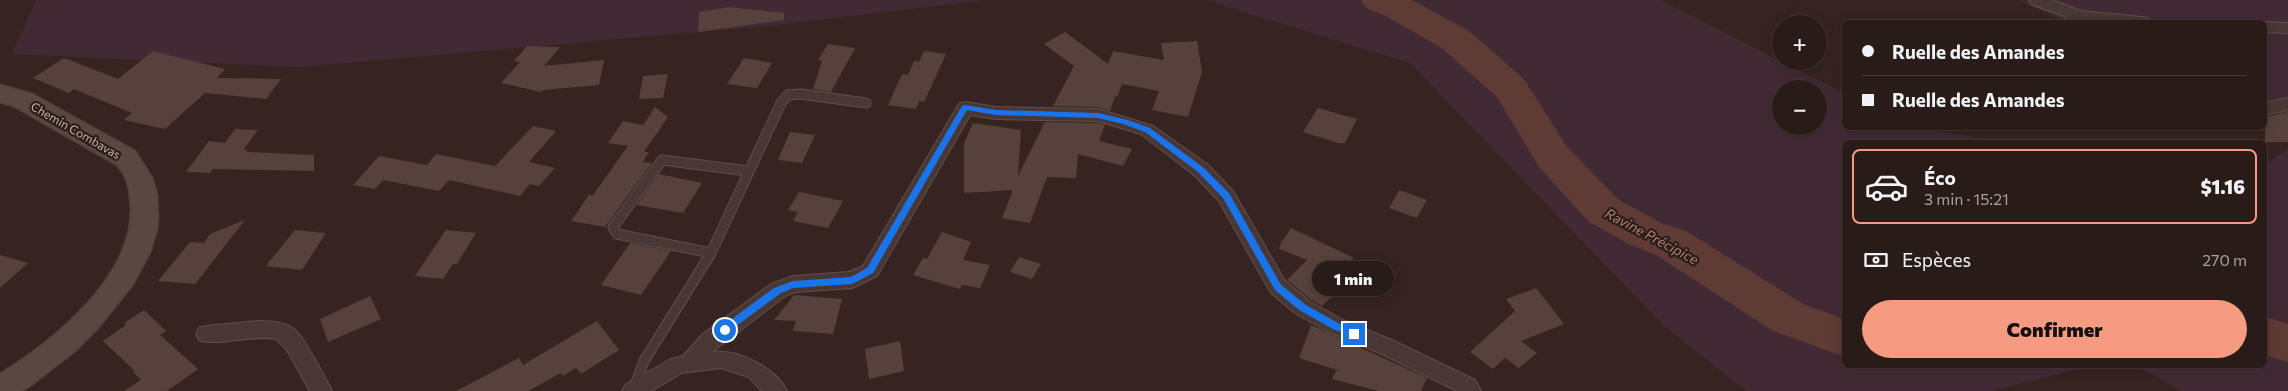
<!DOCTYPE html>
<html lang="fr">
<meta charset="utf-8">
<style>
:root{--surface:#291b18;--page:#352825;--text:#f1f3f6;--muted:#a5a1a2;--line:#453937;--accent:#f69a82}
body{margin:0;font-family:Commissioner,sans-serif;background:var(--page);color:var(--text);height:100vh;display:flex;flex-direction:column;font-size:19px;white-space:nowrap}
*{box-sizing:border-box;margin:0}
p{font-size:16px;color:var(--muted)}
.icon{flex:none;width:28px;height:28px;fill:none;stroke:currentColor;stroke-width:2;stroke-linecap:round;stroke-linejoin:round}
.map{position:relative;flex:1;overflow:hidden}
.drawer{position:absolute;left:1842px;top:140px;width:425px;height:228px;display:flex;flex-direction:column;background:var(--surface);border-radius:8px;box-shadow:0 2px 12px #0003,0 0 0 1px var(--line)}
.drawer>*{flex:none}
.top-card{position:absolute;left:1842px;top:20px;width:425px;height:110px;border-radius:8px;box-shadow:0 2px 12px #0003,0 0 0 1px var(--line);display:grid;align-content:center;height:110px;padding:0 20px;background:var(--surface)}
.fabs{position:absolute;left:1772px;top:15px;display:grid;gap:10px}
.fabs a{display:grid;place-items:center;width:55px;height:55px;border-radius:50%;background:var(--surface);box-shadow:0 2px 12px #0003,0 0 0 1px var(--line);font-size:25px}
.end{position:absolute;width:22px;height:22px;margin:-11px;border:6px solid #1a73e8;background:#fff;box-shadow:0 0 0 2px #fff}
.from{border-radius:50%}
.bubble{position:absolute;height:35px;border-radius:18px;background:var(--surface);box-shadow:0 2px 12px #0003,0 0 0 1px var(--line);font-size:16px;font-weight:800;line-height:35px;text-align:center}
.top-card b{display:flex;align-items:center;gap:18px;height:48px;font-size:19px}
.top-card b+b{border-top:1px solid var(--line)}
.top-card i{width:12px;height:12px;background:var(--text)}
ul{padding:9px 0 0;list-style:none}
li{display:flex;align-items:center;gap:15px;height:75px;margin:0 10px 8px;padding:0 10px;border:2px solid transparent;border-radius:8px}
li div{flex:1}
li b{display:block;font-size:19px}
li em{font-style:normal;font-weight:800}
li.current{border-color:var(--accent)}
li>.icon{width:45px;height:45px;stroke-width:1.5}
.pay{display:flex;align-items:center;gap:12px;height:55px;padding:0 20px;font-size:19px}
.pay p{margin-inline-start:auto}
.button{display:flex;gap:10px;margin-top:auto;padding:10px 20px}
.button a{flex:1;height:58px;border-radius:30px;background:var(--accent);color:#111;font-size:20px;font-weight:800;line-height:58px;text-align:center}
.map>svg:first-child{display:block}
.green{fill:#422a35;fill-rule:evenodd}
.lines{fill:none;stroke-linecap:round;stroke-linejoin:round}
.river{fill:#5e3b34;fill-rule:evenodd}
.building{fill:#57413c}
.lane-casing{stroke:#5f504b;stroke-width:11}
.street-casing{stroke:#5f504b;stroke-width:2}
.secondary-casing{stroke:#51413d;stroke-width:3}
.lane{stroke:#483734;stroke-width:9}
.street{fill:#483734;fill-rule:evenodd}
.secondary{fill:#5a4742;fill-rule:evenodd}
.route{fill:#1a73e8}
.labels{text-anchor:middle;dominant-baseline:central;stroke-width:4.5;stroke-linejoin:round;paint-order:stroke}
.street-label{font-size:12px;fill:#c4b3ae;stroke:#2c1d19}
.water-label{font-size:14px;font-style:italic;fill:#ac7f76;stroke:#2c1d19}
</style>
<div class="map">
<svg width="2288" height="391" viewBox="0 0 2288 391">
<rect width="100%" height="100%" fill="#372420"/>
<g class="green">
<polygon points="36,0 985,0 776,25 301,67 12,54"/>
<path d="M1206 0H1660L1845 94V128H1913L2011 142H1845V365H2096L1989 391H1747L1664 326 1410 63ZM1781 89H1819V126H1781Z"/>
<polygon points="2018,0 2288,0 2288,116 2265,106 2265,22 2065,22"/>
<polygon points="2288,149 2288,391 2182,391 2134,365 2265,365 2265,164"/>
</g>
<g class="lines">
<g class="river">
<polygon points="1361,0 1412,0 1469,31 1524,79 1567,147 1619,200 1661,223 1686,231 1805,305 1845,319 1845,357 1773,331 1656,255 1631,245 1589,222 1539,167 1497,97 1443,49 1386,16 1366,8"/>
<polygon points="2265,317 2288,324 2288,362 2265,355"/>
</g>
</g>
<g class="building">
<polygon points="729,7 784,13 784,20 698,32 699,12"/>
<polygon points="1065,32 1108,64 1113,51 1164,60 1161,43 1197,41 1202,72 1188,117 1152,110 1159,91 1122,84 1117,97 1115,96 1110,111 1098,107 1053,106 1074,66 1044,44"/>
<polygon points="828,44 855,48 831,92 813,89 822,61 818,60"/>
<polygon points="527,46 560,47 544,66 604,60 599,85 543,90 541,92 501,83 520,62 514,61"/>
<polygon points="153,51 225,69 217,78 281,79 266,99 205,93 165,129 124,120 132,113 74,89 69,93 33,78 64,58 118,79"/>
<polygon points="924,51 946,54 924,102 919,101 916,109 888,105 902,74 908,75 914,61 919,62"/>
<polygon points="744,58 772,63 757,88 727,84"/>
<polygon points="668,74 663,98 639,99 643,76"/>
<polygon points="655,107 668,117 644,152 649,152 643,162 652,163 623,202 605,227 571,221 589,195 593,195 628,146 608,143 623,121 643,125"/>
<polygon points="1318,108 1357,119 1345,143 1338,143 1303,132"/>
<polygon points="2288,112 2288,142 2265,142 2265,117"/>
<polygon points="1045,122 1098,123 1105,125 1099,141 1132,149 1123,166 1078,154 1076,178 1047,177 1030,223 1002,218 1013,190 964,193 964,143 973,123 1021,130 1018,176"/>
<polygon points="533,126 556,131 529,162 555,168 539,186 530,184 520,196 449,180 439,191 383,180 375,189 353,185 379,156 427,165 436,154 495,166"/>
<polygon points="235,129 258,130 243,150 248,150 246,152 314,155 314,171 212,169 210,173 186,172 209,141 225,143"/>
<polygon points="790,132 815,135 802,163 778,160"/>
<polygon points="659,174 702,183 683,213 637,205"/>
<polygon points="1399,190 1427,200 1417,218 1389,208"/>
<polygon points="799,192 843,201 828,228 793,221 798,212 788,210"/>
<polygon points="245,220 195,284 158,281 190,242 204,243 210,234"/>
<polygon points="1291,228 1354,258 1319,287 1332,296 1322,306 1310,299 1287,280 1307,260 1279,249 1281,243"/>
<polygon points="295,230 326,233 302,270 266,266"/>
<polygon points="446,230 476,233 457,264 453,264 443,279 415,276"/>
<polygon points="942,232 971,242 963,260 990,265 980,288 962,285 960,289 913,275 923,258 927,259"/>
<polygon points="630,243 671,251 641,295 601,285"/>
<polygon points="0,255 28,263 0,288"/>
<polygon points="1019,257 1041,264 1032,279 1010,272"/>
<polygon points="1536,288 1564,324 1521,341 1537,353 1519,368 1505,358 1493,369 1470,352 1515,311 1506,299"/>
<polygon points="794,295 842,299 833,334 793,331 796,321 774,320"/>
<polygon points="370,296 381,319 328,342 320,319"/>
<polygon points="144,310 166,331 160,335 198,369 167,391 124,391 141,380 133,372 135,371 103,341 126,325 124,323"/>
<polygon points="597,321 619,350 581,374 576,368 563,376 561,373 528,391 456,391 519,358 523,365"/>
<polygon points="1311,325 1427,378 1421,391 1379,391 1332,379 1337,370 1299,358"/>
<polygon points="900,341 904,371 869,379 865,349"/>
</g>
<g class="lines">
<g class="lane-casing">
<g id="lane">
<polyline points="711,253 617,234 613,227 662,160 748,171"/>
<polyline points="634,388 644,361 711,253 781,103 788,95 801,94 866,103"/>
</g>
</g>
<g class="street-casing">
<g id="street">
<polygon points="2029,0 2052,0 2081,11 2142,17 2148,18 2150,22 2063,22 2067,17 2031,4"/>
<polygon points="2262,22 2265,22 2288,23 2288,33 2265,32 2265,22"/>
<polygon points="2288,98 2288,110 2265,115 2265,103"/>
<path d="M965 102 996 107 1098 109 1153 126 1208 165 1233 191 1285 281 1309 301 1343 320 1396 342 1475 380 1481 391H1457L1382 354 1329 332 1295 313 1271 293 1219 201 1194 175 1141 134 1098 121 996 119 970 115 877 276 852 288 795 292 785 296 712 352C737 348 776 368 787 391H762L749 377 721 368 682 373 651 391H622L625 385 671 359 683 356 703 334 771 284 793 276 849 272 863 266 959 104Z"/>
<path d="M259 321C270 321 283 322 293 328 304 335 325 378 332 391H310L287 350 276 339C251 334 219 347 199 340L196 334 199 328 206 326Z"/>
</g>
</g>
<g class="secondary-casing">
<path id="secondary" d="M0 85 32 94 135 151 152 178 157 195 158 219 157 229 150 252 133 284 97 329 76 350 31 385 22 391H0V374C54 341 134 276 131 207 130 190 128 177 117 165L14 106 0 102Z"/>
</g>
<use href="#lane" class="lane"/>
<use href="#street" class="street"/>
<use href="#secondary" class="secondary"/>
</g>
<polygon class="route" points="965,105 996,110 1098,113 1128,120 1150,128 1204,168 1229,193 1281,285 1306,305 1340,324 1357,331 1357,336 1354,337 1333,329 1299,310 1275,290 1223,198 1198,172 1145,132 1123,124 1098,118 996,115 967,110 873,273 852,284 793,288 781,293 728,332 721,332 721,327 774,288 793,281 851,277 867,268 962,106"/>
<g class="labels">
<g class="street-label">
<text transform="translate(76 130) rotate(30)">Chemin Combavas</text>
</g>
<g class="water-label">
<text transform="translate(1652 236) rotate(28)">Ravine Précipice</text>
</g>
</g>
</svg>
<div class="fabs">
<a>+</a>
<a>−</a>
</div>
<i class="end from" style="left:725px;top:330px"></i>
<i class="end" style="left:1354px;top:334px"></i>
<div class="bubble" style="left:1312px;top:261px;width:82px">1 min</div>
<div class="top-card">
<b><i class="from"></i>Ruelle des Amandes</b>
<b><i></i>Ruelle des Amandes</b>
</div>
<section class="drawer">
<ul>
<li class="current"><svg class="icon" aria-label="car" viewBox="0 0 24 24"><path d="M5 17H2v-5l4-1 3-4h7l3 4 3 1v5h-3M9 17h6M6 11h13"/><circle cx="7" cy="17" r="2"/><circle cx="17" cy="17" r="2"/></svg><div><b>Éco</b><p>3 min · 15:21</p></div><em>$1.16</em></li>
</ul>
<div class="pay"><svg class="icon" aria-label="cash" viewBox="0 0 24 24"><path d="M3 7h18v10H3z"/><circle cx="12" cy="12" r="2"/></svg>Espèces<p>270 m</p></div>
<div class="button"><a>Confirmer</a></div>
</section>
</div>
